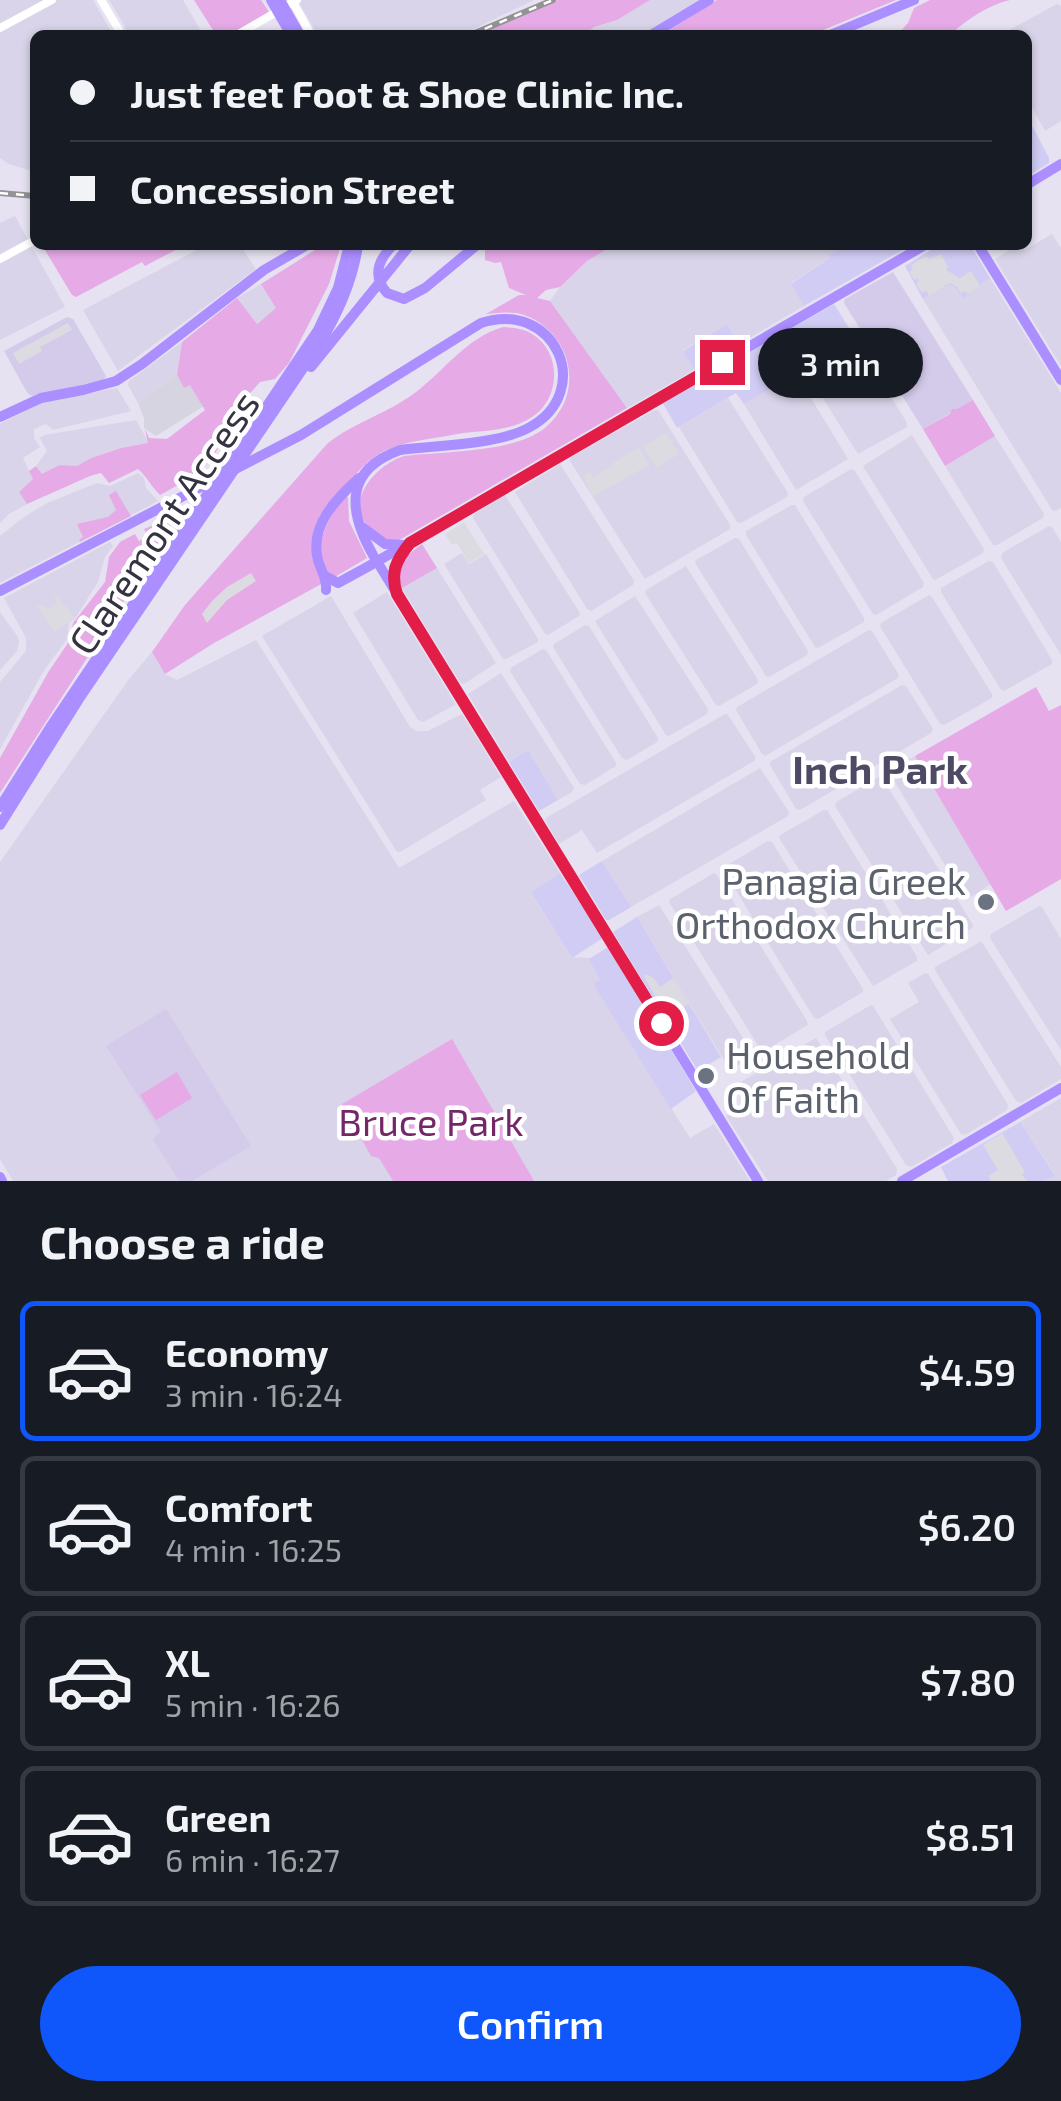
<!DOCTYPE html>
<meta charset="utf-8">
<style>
:root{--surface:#171b24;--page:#20242c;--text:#f1f3f6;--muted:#9ea1a6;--line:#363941;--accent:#0f56fb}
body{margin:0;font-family:"Exo 2",sans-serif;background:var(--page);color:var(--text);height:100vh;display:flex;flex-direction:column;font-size:38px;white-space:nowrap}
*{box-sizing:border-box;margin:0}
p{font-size:32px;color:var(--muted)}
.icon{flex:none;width:55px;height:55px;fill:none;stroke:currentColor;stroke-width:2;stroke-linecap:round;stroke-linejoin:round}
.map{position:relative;height:1181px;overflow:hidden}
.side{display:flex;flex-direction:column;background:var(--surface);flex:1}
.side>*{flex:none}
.hud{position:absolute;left:30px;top:30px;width:1002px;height:220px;border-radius:15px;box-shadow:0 2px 8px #0004;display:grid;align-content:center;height:220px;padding:0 40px;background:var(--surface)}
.end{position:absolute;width:45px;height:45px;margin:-22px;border:12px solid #e11d48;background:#fff;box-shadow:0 0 0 5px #fff}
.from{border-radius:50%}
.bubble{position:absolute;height:70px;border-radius:35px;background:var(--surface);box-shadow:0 2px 8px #0004;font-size:32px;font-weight:600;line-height:70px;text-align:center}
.hud b{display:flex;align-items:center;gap:35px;height:95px;font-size:38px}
.hud b+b{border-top:2px solid var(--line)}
.hud i{width:25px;height:25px;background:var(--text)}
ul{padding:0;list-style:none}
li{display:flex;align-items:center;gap:30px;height:140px;margin:0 20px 15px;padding:0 20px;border:5px solid var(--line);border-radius:15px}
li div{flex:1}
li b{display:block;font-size:38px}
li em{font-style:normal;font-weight:600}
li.on{border-color:var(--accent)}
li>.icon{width:90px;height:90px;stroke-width:1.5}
h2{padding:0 40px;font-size:45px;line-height:120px}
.action{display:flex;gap:20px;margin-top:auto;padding:20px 40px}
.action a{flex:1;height:115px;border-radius:60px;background:var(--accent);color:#fff;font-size:40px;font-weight:600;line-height:115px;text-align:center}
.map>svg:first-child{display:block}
.residential{fill:#d9d4e9}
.commercial{fill:#d1ccf4}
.industrial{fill:#d5d4e0}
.education{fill:#d4cbeb}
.green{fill:#e6aae6}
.parking{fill:#dcdbe1}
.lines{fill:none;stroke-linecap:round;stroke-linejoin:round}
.minor{stroke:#fff;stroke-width:8}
.major{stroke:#ab8eff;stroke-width:10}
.rail-casing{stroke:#939393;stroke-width:6}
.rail{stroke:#fff;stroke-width:2.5;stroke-dasharray:8;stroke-linecap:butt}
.route{stroke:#e11d48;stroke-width:12}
.worship-dot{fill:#6b7280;stroke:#fff;stroke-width:4}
.labels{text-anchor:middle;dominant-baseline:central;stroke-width:9;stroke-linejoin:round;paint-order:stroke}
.street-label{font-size:38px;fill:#353342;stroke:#fff}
.worship-label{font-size:38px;fill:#5b616d;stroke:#fff;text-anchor:end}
.park-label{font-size:38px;fill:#732766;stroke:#fff}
.neighbourhood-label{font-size:40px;font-weight:bold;fill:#4e4a65;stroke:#fff}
</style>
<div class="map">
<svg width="1061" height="1181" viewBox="0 0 1061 1181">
<rect width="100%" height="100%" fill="#e6e2f1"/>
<g class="residential">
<polygon points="0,0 93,0 113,35 35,35 35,172 9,164 0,158"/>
<polygon points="109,0 183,0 203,35 130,35"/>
<polygon points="297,0 534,0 461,35 318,35"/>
<polygon points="650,0 699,0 642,35 584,35 594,27 617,20"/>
<polygon points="1057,4 1061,6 1061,121 1045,131 1028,100 1028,35 1000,35"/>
<polygon points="15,216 65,307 0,340 0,223"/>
<polygon points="1052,234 1061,248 1061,366 995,259 1017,245 1022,245 1025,250"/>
<polygon points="206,245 240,245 256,269 118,371 83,310"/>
<polygon points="614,245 845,245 829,255 830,258 791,283 804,306 739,344 727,324 683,350 694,370 627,408 550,301 560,287 587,261"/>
<polygon points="990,278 1061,393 1061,508 1056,511 1052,510 923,299 950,283 957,288 963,297"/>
<polygon points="261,284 277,308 256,324 237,298"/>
<polygon points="849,328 907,423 907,427 858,454 797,357 810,350 817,360 830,350 834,336"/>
<polygon points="182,342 177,375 138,403 128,385 129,381"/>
<polygon points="791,365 848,459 796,490 744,404 770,388 766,380"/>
<polygon points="117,388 131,411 53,430 46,424 34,429 34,438 40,447 23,458 33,479 19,492 27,504 9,514 0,523 0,424 40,403"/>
<polygon points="728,398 788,493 787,497 741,523 737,522 679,427"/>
<polygon points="655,410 658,410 730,525 730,529 645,579 570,461 571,457"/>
<polygon points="136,420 149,443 121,448 91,458 77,466 58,465 42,474 36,466 47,451 40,438 44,435"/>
<polygon points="912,435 984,549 983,553 935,580 933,579 863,466"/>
<polygon points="995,436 1044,514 1043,518 997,545 993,545 945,466"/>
<polygon points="560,464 634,581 633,585 591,611 587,609 515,492"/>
<polygon points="851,469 855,471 924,583 923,587 876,615 873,614 803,501 804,497"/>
<polygon points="138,473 144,478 146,488 158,501 0,583 0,536 24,517 47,503 97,483 110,486"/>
<polygon points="505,495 580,613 579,616 548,635 545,634 473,518 474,514"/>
<polygon points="792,505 795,505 864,618 864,622 818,648 815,647 746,535 746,531"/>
<polygon points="1049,526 1052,527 1061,542 1061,655 1001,558 1002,553"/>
<polygon points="735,538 739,539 808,651 807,655 769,677 766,676 695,563 696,560"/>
<polygon points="110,542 113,546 105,557 98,582 76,617 69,623 67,639 43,672 0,749 0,682 26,651 26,638 4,598"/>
<polygon points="462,553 469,564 486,554 538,639 538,642 506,659 503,659 444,564"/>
<polygon points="989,561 993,562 1052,660 1052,664 1004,691 1001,690 941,592 941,588"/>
<polygon points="686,566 758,680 757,684 719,706 716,705 645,593 646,590"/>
<polygon points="437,568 496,663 464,684 461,684 402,588"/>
<polygon points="387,592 455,703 455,705 423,722 418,720 353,613"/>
<polygon points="929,595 932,597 992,694 992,698 944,725 940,724 880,626 881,623"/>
<polygon points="331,596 410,727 416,731 428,731 462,714 501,777 480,790 486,800 400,852 397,852 262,636"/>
<polygon points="635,596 708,709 707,714 669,736 666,735 595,621"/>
<polygon points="0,612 18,637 19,642 17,651 0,670"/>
<polygon points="585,625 589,626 658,738 657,742 627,760 622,758 553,647 554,644"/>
<polygon points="869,630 872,631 899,675 898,678 765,756 762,754 736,710 737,707"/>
<polygon points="256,640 399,868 514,801 560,873 531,892 571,957 589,958 600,980 594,985 690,1138 714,1124 750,1181 13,1181 0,1159 0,862 129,679 152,652 165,674 177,680"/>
<polygon points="543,649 546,650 616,763 616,766 585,785 580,784 510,671 512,667"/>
<polygon points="501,673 574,788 572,792 558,800 528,750 509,762 468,694"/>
<polygon points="902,685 906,686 933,729 931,733 800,810 796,809 770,765 770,762"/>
<polygon points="725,714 728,715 756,758 754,761 597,853 582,830 559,844 545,820 546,818"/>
<polygon points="915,756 991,884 966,900 890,774 891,770"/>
<polygon points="760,768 789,812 788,816 631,907 602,861"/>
<polygon points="879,777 883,779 973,925 972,928 928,955 835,806 836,802"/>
<polygon points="824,810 827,810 917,957 917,961 873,986 779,838 780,835"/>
<polygon points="768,841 772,842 863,989 863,992 818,1019 814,1018 724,871 724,867"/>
<polygon points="714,873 717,875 807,1021 808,1025 762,1052 669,902 670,899"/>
<polygon points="659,905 753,1054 752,1057 730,1070 637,917"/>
<polygon points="1039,906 1042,907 1061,939 1061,1050 990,938 991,934"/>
<polygon points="980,942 982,942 1061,1067 1061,1079 1021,1103 1016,1101 935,970 935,967"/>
<polygon points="925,973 928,974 1008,1105 1007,1110 965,1135 961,1134 890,1019 919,1002 908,983"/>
<polygon points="871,1005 873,1006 954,1138 952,1143 911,1167 906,1165 825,1035 825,1032"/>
<polygon points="816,1038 897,1169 896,1175 886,1181 768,1181 726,1116 750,1101 739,1083"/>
<polygon points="1061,1098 1061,1181 1044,1181 1055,1174 1020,1122"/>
</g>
<g class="commercial">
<polygon points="1028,118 1049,158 1049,163 1028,176"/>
<polygon points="845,245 911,245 804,306 791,284 830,258 829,255"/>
<polygon points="939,245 970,245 990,278 963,298 956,288 950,284 923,299 905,266"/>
<polygon points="834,304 849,328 835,336 839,345 831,350 832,352 817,361 810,350 767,380 771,388 744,404 736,393 677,428 662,402"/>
<polygon points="727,324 739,344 694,370 683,351"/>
<polygon points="528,750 558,800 539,811 509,762"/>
<polygon points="602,861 631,907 609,920 606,920 579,875"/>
<polygon points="560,873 603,938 572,958 531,892"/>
<polygon points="637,917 721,1057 698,1071 613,932"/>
<polygon points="608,947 696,1091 671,1109 593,984 600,980 589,959"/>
<polygon points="1020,1122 1055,1175 1044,1181 948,1181 941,1167"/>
</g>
<polygon class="industrial" points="177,375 184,388 190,384 204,406 156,436 144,428 144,418 138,403"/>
<g class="education">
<polygon points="893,272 973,400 923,429 844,303 845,299"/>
<polygon points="67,317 73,319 106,376 104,380 32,396 28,394 4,351"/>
<polygon points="166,1009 251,1146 192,1181 179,1181 153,1139 161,1132 106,1046"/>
</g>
<g class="green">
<polygon points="194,0 261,0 269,12 229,35 216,35"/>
<polygon points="558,0 650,0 617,20 594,27 584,35 475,35"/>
<polygon points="717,0 896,0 811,35 662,35"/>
<path d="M930 0H1010C988 5 970 18 953 32L942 30 924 35H897L908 23 914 8Z"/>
<polygon points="42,245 185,245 145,266 142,262 76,297 72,295"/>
<path d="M323 245H341L329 284 289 363 275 379 260 382 219 428C219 432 220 441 219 445 211 469 180 484 160 495 151 486 147 477 138 469L109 483 101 473 90 476 27 504 19 492 33 479 29 471 36 466 42 474 59 465 77 466 91 458 121 448 148 443 145 429 149 438 167 439 205 410 190 385 184 388 177 375 182 342 237 298 257 324 276 308 261 284Z"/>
<path d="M488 245H614L587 261 560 287 546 290 537 298 550 301 627 408 394 543C385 541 381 537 373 531 340 505 375 465 404 456 444 451 516 453 546 427 586 393 572 332 524 315 511 311 499 313 486 314L519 295H526L509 288 501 262 495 263 485 260V250Z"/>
<path d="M503 327C513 328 523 328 532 334 563 353 560 399 532 417 514 429 493 430 473 432 458 433 443 437 428 439 389 446 376 450 350 481 340 492 321 507 317 523 315 534 322 570 323 583L214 643 165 674 152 652 185 605 327 444C354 422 389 413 416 392 444 371 467 337 503 327Z"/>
<polygon points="973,400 995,436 945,466 923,429 950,414 952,409 957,409"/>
<polygon points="116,491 131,516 80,542 79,540 83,537 77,524 108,517 116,510 109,495"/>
<path d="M344 496 348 497 349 521 367 558 333 578C306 554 328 519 344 496Z"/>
<polygon points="172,517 172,524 158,548 0,793 0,758 49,671 70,640 73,623 105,582 109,557 120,542 135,534 139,541 148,536 144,529"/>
<polygon points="422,544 437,568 402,588 397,573 401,560"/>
<polygon points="1036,687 1049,711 1061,705 1061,879 1006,911 915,756"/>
<polygon points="452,1039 534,1181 393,1181 379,1158 371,1156 342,1104"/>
<polygon points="177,1072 192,1098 156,1120 140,1095"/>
</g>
<g class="parking">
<polygon points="941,254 948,267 946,270 960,278 971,271 980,286 968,294 965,291 961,293 956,286 950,283 929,296 926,291 922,293 916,284 919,281 918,278 915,280 909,272 913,269 911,265 926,256 929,259"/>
<polygon points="68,323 72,330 40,347 42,351 19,364 13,353"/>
<polygon points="666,433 679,454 656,468 643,446"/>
<polygon points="639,447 649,465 593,496 583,476 590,472 594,479 594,476 613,465 613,463"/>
<polygon points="464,522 484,554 469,563 457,543 452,545 445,534"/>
<polygon points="251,573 256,581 227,600 207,623 202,614 212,601 227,587"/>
<polygon points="57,595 75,618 55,632 37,607 41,604 49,609 57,603 54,598"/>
<polygon points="646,974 654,978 660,987 673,978 689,1004 667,1018 644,976"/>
<polygon points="1002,1133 1025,1172 1022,1174 1027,1181 991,1181 988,1176 998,1170 983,1145"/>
</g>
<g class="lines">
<g class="minor">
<polyline points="101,0 122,35"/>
<polyline points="292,0 311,35"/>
<polyline points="0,28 52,0"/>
<polyline points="237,35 297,0"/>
<polyline points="0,259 35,240"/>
</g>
<g class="major">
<polyline points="271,0 291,35"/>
<polyline points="280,0 300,35"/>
<polyline points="651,35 709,0"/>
<polyline points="830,35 914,0"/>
<polyline points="1028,184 1061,164"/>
<path d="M393 245C378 260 372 276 387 293L404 299 425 288 477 245"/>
<polyline points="978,245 1061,380"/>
<polyline points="311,367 410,245"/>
<polyline points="0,417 41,398 83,390 116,381 142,364 264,270 307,245"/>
<polyline points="362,527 385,544 404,545"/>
<polyline points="325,576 338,583 369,566 925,245"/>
<polyline points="393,584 394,568 405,549"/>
<path d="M326 590C327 578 321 571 318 560 309 526 336 499 359 478"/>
<path d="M0 591 301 435 481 323C556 299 595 391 530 427 499 445 436 445 400 450 344 470 348 511 373 555L758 1181"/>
<polyline points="0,807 51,726 318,330 338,288 349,245"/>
<path d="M0 825 79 699 319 345C338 314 353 281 358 245"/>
<polyline points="0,1177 2,1181"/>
<polyline points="902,1181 1061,1088"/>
</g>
<g class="rail-casing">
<g id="rail">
<polyline points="470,35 553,0"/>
<polyline points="0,193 35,196"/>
</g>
</g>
<use href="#rail" class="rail"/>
</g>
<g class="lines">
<path class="route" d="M661 1023 397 594C390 573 396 560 410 543L722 362"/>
</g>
<g class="worship-dot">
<circle cx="986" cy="902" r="10"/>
<circle cx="706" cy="1076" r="10"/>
</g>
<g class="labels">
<g class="street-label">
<text transform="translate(163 522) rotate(-56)">Claremont Access</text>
</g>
<g class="worship-label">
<text x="966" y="880">Panagia Greek<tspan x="966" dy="44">Orthodox Church</tspan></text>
<text x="726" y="1054" text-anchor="start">Household<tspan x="726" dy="44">Of Faith</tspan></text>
</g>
<g class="park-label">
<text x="431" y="1121">Bruce Park</text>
</g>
<g class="neighbourhood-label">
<text x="880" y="768">Inch Park</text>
</g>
</g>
</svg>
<i class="end from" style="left:661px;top:1023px"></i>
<i class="end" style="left:722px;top:362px"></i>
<div class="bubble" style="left:758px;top:328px;width:165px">3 min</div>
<div class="hud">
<b><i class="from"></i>Just feet Foot &amp; Shoe Clinic Inc.</b>
<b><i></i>Concession Street</b>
</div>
</div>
<section class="side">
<h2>Choose a ride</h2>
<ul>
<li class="on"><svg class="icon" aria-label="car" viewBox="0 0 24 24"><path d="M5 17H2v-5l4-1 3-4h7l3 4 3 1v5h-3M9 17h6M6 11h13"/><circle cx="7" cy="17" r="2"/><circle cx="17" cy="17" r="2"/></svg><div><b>Economy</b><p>3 min · 16:24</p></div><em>$4.59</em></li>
<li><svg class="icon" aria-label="car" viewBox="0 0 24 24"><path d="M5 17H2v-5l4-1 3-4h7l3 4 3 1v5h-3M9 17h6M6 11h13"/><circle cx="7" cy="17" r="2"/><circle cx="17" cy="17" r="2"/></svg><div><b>Comfort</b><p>4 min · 16:25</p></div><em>$6.20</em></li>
<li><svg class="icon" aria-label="car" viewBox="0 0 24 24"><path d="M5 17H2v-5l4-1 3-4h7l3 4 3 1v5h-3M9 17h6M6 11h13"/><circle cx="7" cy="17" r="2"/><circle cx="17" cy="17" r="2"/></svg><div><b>XL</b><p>5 min · 16:26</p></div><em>$7.80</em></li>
<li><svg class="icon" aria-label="car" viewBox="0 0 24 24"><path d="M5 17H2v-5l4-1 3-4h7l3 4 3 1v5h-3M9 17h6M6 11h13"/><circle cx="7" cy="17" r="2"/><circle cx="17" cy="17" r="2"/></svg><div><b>Green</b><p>6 min · 16:27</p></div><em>$8.51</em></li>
</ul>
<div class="action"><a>Confirm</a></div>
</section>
